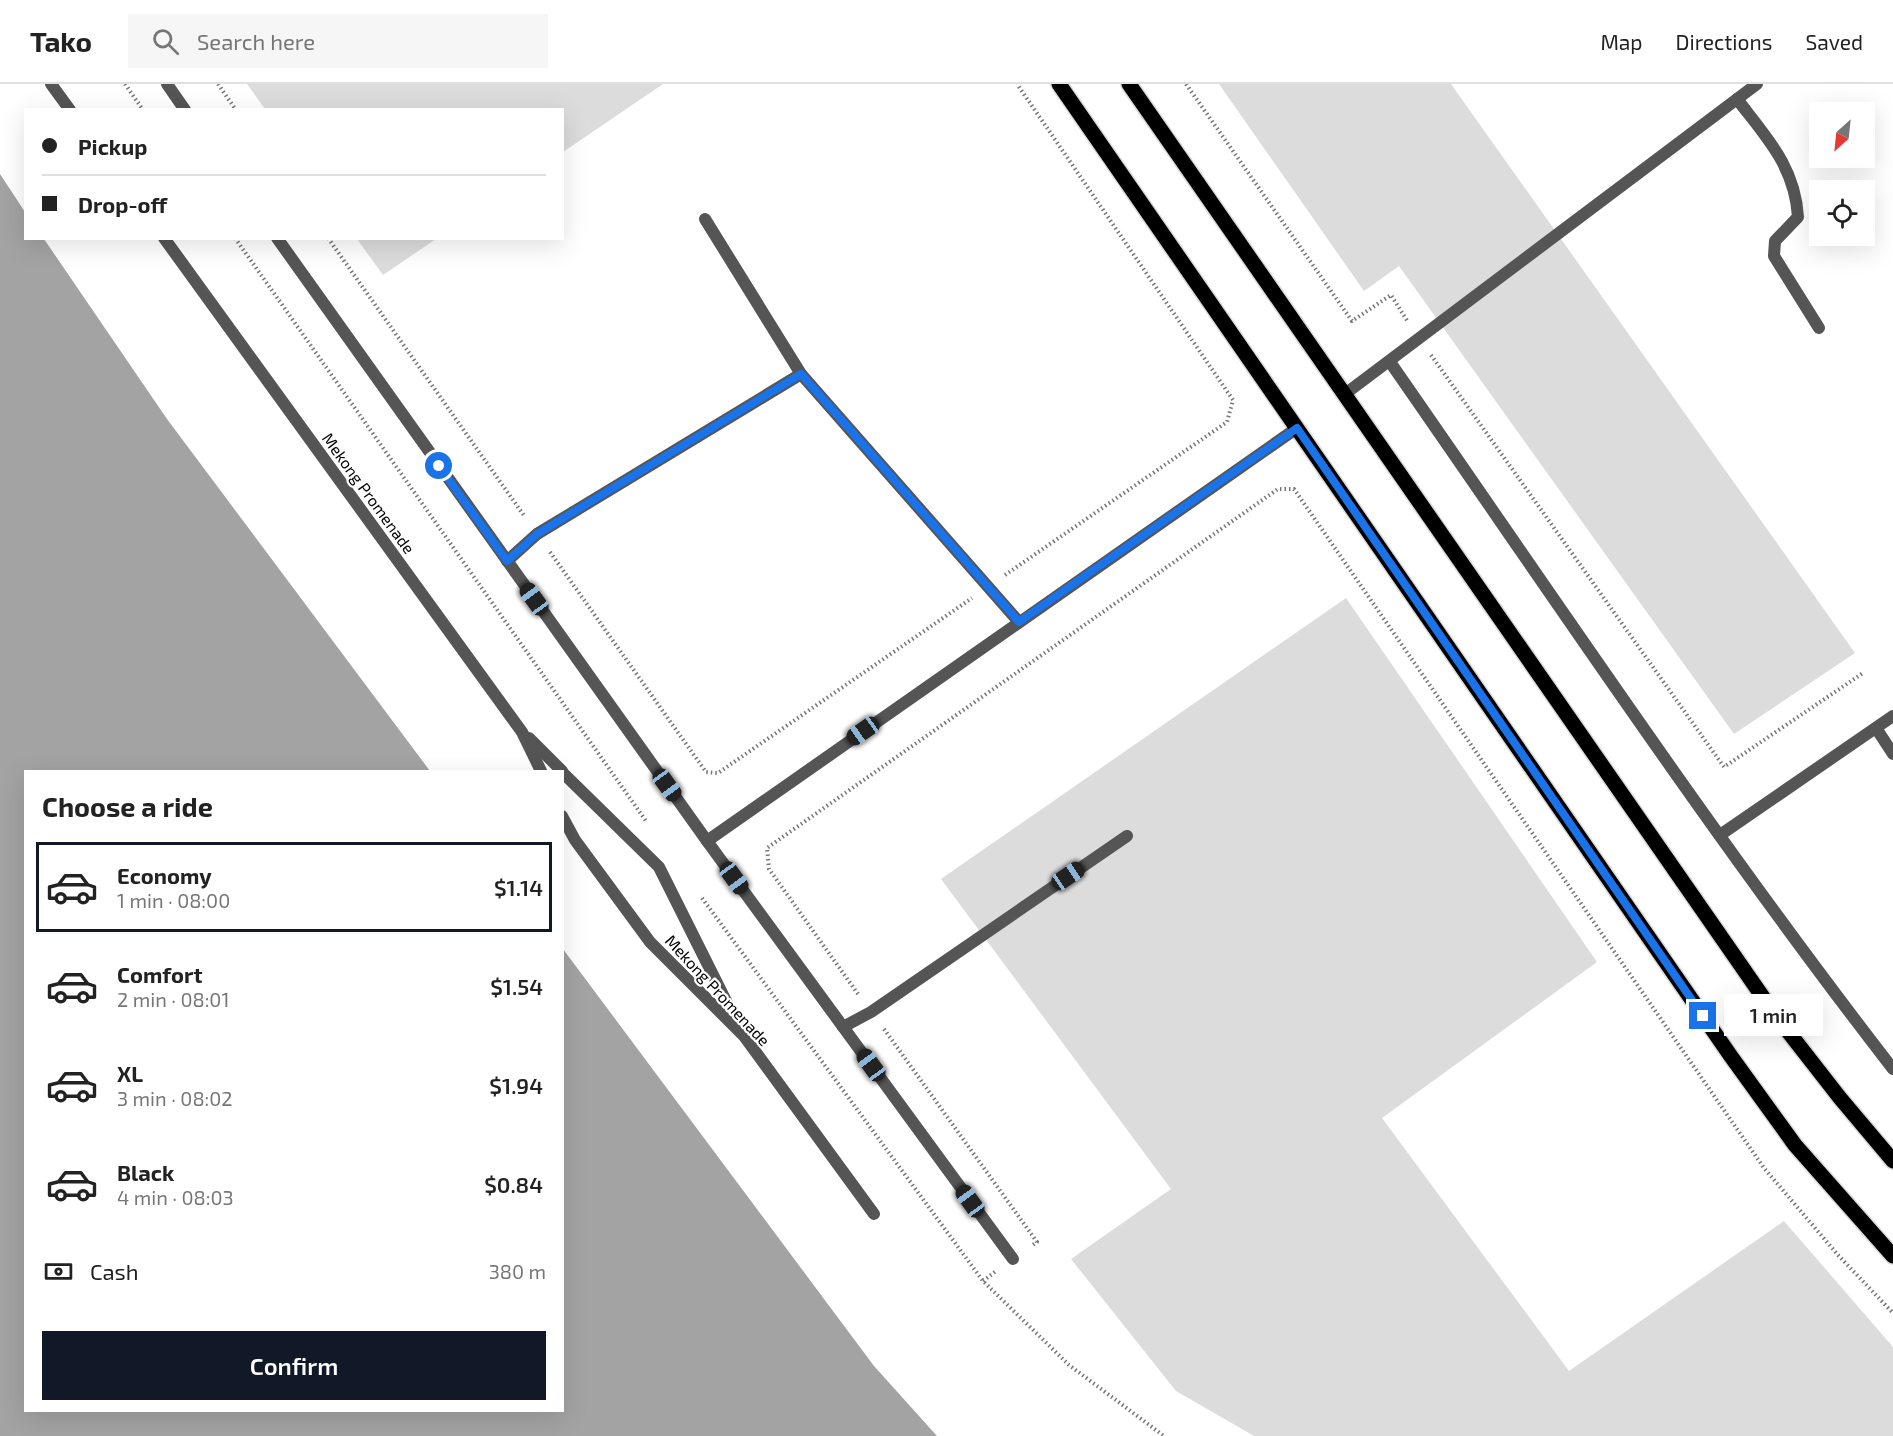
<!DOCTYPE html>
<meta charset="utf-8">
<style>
:root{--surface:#fff;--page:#f6f6f6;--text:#222;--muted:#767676;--line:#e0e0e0;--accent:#111827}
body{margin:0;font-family:"Exo 2",sans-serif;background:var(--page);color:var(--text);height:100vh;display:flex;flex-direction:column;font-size:22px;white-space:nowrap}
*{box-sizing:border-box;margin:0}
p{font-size:20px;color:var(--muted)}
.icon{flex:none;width:33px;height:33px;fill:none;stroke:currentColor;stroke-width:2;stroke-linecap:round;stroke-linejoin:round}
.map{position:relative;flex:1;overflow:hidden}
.sheet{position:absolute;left:24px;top:686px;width:540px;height:642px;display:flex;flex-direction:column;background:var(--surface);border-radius:0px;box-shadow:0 6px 24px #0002}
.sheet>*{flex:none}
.banner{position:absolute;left:24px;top:24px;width:540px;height:132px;border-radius:0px;box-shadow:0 6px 24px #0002;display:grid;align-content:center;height:132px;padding:0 18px;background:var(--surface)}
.needle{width:39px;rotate:207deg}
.tools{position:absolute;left:1809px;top:18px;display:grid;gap:12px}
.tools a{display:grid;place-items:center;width:66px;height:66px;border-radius:0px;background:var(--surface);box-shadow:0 6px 24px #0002;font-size:30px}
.end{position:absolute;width:27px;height:27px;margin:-14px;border:8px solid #1a73e8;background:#fff;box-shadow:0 0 0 3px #fff}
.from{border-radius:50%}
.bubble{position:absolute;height:42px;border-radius:0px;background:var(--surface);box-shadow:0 6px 24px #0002;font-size:20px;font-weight:600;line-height:42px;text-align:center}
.car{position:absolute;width:18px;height:36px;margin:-18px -9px;border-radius:8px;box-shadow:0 0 4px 2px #0007;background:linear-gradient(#222 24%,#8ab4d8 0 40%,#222 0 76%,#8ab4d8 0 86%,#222 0)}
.banner b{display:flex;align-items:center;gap:21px;height:57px;font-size:22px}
.banner b+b{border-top:2px solid var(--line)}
.banner i{width:15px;height:15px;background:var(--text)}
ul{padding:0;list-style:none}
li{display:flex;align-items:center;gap:18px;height:90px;margin:0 12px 9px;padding:0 6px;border:3px solid transparent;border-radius:0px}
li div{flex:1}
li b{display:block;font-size:22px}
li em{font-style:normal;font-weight:600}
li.current{border-color:var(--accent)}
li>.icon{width:54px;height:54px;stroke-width:1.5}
h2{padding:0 18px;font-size:27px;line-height:72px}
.pay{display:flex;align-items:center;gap:15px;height:66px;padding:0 18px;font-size:22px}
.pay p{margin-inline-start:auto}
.button{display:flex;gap:12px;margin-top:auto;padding:12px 18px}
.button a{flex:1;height:69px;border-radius:0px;background:var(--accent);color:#fff;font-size:24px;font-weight:600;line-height:69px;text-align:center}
header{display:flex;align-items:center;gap:36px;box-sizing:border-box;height:84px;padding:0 30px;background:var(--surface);border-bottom:2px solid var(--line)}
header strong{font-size:28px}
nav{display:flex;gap:33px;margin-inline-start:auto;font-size:21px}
.search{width:420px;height:54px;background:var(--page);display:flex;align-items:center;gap:15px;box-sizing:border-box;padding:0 21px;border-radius:0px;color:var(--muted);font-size:22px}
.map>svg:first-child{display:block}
.green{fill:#dcdcdc}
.water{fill:#a3a3a3}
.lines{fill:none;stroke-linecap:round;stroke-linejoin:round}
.primary-casing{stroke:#dbdbdb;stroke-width:18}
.path{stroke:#777;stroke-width:4;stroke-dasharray:1.5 3;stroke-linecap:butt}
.lane{stroke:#555;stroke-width:12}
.street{stroke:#555;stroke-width:12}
.primary{stroke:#000;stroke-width:15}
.route{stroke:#1a73e8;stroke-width:8}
.labels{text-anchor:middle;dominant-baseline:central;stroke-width:4.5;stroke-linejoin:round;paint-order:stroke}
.street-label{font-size:16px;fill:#000;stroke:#fff}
</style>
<header>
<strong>Tako</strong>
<div class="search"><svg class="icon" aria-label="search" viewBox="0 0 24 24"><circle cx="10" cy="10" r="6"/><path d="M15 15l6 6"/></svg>Search here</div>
<nav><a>Map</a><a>Directions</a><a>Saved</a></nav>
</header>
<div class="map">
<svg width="1893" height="1352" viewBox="0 0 1893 1352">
<rect width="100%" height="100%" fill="#fff"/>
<g class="green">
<polygon points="247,0 663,0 563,68 562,26 265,25"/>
<polygon points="1219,0 1451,0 1855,569 1734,650 1399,182 1364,207"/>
<polygon points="357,155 436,155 383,191"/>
<polygon points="1346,514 1597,878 1382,1034 1569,1287 1784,1137 1893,1263 1893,1352 1254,1352 1176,1307 1071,1175 1171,1105 941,795"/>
</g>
<polygon class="water" points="0,90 25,128 26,154 44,155 167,335 430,687 26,687 26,1326 562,1326 563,865 874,1282 937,1352 0,1352"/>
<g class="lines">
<g class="primary-casing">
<g id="primary">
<polyline points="1059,0 1730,971 1795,1061 1893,1172"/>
<polyline points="1129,0 1776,932 1840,1014 1893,1077"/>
</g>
</g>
<g class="path">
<polyline points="125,0 143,26"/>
<polyline points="218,0 236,26"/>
<polyline points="1186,0 1352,237 1391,211 1408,238"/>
<polyline points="235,154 646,737"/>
<polyline points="328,154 525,433"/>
<polyline points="1431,271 1724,683 1863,589"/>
<polyline points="550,468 706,688 718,689 972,514"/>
<polyline points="1005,491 1227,338 1233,316 1017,0"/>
<polyline points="702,814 983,1197 1069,1281 1164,1352"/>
<polyline points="858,910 769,785 767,764 1278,405 1294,405 1764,1084 1838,1171 1893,1229"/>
<polyline points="884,945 1037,1158 1031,1162"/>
<polyline points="983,1197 996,1187"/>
</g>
<g class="lane">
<path d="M1737 15C1766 53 1795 82 1798 133L1775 157 1774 172 1819 244"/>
<polyline points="705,135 801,290 1019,538"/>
<path d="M1390 278C1555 515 1716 757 1893 985"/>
<polyline points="1345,310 1757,0"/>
<polyline points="507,477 537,450 801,290"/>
<polyline points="1876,644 1893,670"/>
<polyline points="1720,751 1893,632"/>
<polyline points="843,943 871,928 1127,752"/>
</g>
<g class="street">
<polyline points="51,0 70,26"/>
<polyline points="167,0 185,26"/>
<polyline points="164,154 522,648 541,687"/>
<polyline points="277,154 707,757 1013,1175"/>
<polyline points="529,654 562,687"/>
<polyline points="562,688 659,783 739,943"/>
<polyline points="562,732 575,756 650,858 744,952 874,1130"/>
<polyline points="707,757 1297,344"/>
</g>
<use href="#primary" class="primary"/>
</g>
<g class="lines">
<polyline class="route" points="439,382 507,477 537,450 801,290 1019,538 1297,344 1703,932"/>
</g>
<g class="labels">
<g class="street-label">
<text transform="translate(369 409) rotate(54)">Mekong Promenade</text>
<text transform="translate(718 906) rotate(47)">Mekong Promenade</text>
</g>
</g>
</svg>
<div class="tools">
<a><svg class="needle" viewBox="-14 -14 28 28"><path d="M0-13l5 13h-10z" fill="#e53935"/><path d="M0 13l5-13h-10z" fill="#767676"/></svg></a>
<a><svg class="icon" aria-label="locate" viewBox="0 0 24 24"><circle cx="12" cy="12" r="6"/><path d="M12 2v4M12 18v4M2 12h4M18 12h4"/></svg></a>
</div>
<i class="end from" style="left:439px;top:382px"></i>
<i class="end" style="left:1703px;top:932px"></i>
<div class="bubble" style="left:1724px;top:910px;width:99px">1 min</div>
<i class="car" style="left:534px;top:515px;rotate:324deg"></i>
<i class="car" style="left:863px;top:647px;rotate:235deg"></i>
<i class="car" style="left:667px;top:701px;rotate:144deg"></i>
<i class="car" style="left:1068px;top:792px;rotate:56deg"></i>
<i class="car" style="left:734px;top:794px;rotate:144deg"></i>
<i class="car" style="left:871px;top:981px;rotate:324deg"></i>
<i class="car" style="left:970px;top:1117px;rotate:324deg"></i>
<div class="banner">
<b><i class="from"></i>Pickup</b>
<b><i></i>Drop-off</b>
</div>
<section class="sheet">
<h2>Choose a ride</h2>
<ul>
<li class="current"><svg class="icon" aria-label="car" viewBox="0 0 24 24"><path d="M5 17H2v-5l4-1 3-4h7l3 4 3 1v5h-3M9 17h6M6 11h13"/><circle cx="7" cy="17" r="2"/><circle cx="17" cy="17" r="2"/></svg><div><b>Economy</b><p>1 min · 08:00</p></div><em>$1.14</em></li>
<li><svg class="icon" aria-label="car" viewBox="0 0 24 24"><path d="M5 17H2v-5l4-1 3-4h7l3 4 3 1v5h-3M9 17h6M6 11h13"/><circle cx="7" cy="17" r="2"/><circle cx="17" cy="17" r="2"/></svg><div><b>Comfort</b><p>2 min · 08:01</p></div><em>$1.54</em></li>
<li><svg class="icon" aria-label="car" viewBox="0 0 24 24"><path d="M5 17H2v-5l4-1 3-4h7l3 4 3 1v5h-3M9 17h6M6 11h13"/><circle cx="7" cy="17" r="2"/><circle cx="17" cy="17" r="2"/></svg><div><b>XL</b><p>3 min · 08:02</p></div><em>$1.94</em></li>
<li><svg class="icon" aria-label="car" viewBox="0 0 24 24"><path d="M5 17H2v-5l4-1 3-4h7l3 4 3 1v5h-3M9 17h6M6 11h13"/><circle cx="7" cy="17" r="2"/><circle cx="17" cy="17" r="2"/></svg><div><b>Black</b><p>4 min · 08:03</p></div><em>$0.84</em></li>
</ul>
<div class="pay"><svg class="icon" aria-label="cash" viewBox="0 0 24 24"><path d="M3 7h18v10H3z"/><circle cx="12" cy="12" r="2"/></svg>Cash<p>380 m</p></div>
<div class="button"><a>Confirm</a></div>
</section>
</div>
